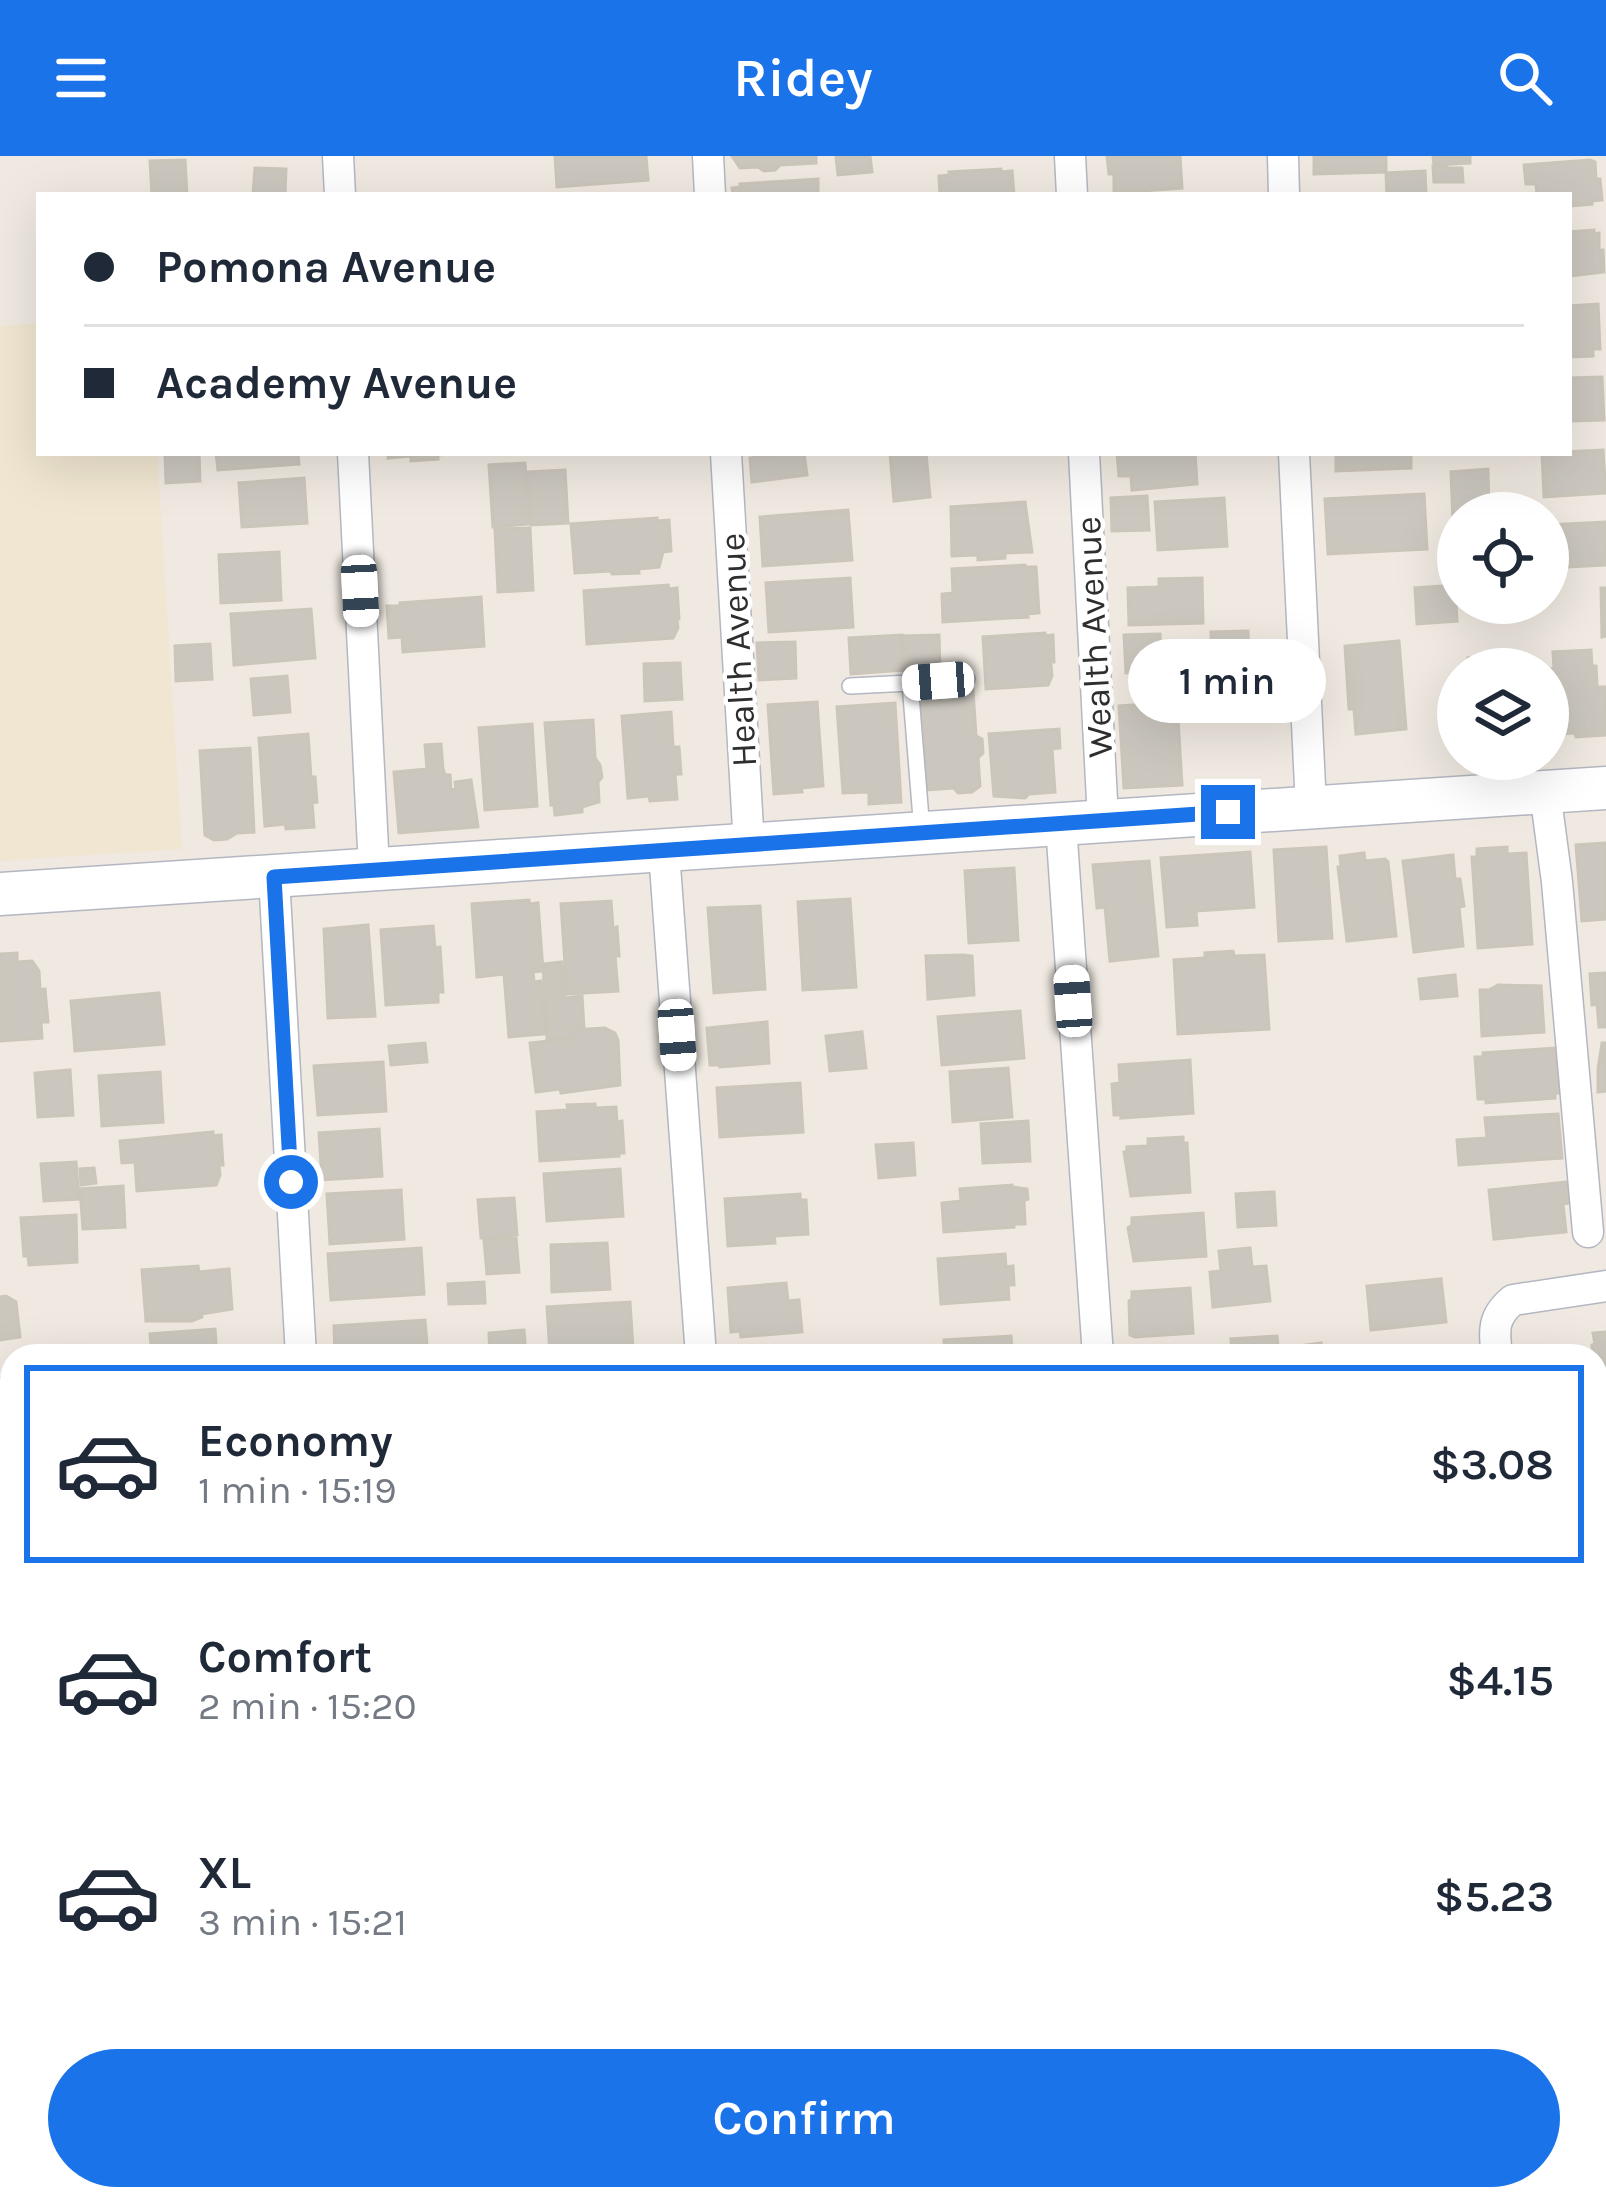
<!DOCTYPE html>
<meta charset="utf-8">
<style>
:root{--surface:#fff;--page:#f6f6f7;--text:#1f2937;--muted:#747a83;--line:#e0e1e3;--accent:#1a73e8}
body{margin:0;font-family:Karla,sans-serif;background:var(--page);color:var(--text);height:100vh;display:flex;flex-direction:column;font-size:45px;white-space:nowrap}
*{box-sizing:border-box;margin:0}
p{font-size:39px;color:var(--muted)}
.icon{flex:none;width:66px;height:66px;fill:none;stroke:currentColor;stroke-width:2;stroke-linecap:round;stroke-linejoin:round}
.map{position:relative;flex:1;overflow:hidden}
.details{position:absolute;left:0px;top:1188px;width:1608px;height:867px;display:flex;flex-direction:column;background:var(--surface);border-radius:36px 36px 0 0;box-shadow:0 12px 48px #0002}
.details>*{flex:none}
.top-card{position:absolute;left:36px;top:36px;width:1536px;height:264px;border-radius:0px;box-shadow:0 12px 48px #0002;display:grid;align-content:center;height:264px;padding:0 48px;background:var(--surface)}
.tools{position:absolute;left:1437px;top:336px;display:grid;gap:24px}
.tools a{display:grid;place-items:center;width:132px;height:132px;border-radius:50%;background:var(--surface);box-shadow:0 12px 48px #0002;font-size:60px}
.end{position:absolute;width:54px;height:54px;margin:-27px;border:15px solid #1a73e8;background:#fff;box-shadow:0 0 0 6px #fff}
.from{border-radius:50%}
.bubble{position:absolute;height:84px;border-radius:42px;background:var(--surface);box-shadow:0 12px 48px #0002;font-size:39px;font-weight:600;line-height:84px;text-align:center}
.car{position:absolute;width:36px;height:72px;margin:-36px -18px;border-radius:15px;box-shadow:0 0 9px 3px #0007;background:linear-gradient(#fff 24%,#345 0 40%,#fff 0 76%,#345 0 86%,#fff 0)}
.top-card b{display:flex;align-items:center;gap:42px;height:114px;font-size:45px}
.top-card b+b{border-top:3px solid var(--line)}
.top-card i{width:30px;height:30px;background:var(--text)}
ul{padding:21px 0 0;list-style:none}
li{display:flex;align-items:center;gap:36px;height:198px;margin:0 24px 18px;padding:0 24px;border:6px solid transparent;border-radius:0px}
li div{flex:1}
li b{display:block;font-size:45px}
li em{font-style:normal;font-weight:600}
li.current{border-color:var(--accent)}
li>.icon{width:108px;height:108px;stroke-width:1.5}
.action{display:flex;gap:24px;margin-top:auto;padding:24px 48px}
.action a{flex:1;height:138px;border-radius:72px;background:var(--accent);color:#fff;font-size:48px;font-weight:600;line-height:138px;text-align:center}
header{display:flex;justify-content:space-between;align-items:center;height:156px;padding:0 48px;background:var(--accent);color:#fff;font-size:54px;font-weight:600}
.map>svg:first-child{display:block}
.education{fill:#f0e6d1}
.building{fill:#cbc7bf;stroke:#cbc5ba;stroke-width:3}
.lines{fill:none;stroke-linecap:round;stroke-linejoin:round}
.lane-casing{stroke:#b4b7c1;stroke-width:18}
.street-casing{stroke:#b4b7c1;stroke-width:33}
.secondary-casing{stroke:#b4b7c1;stroke-width:45}
.lane{stroke:#fff;stroke-width:15}
.street{stroke:#fff;stroke-width:30}
.secondary{stroke:#fff;stroke-width:42}
.route{stroke:#1a73e8;stroke-width:15}
.labels{text-anchor:middle;dominant-baseline:central;stroke-width:9;stroke-linejoin:round;paint-order:stroke}
.street-label{font-size:36px;fill:#2e2e2e;stroke:#fff}
</style>
<header><svg class="icon" aria-label="menu" viewBox="0 0 24 24"><path d="M4 6h16M4 12h16M4 18h16"/></svg>Ridey<svg class="icon" aria-label="search" viewBox="0 0 24 24"><circle cx="10" cy="10" r="6"/><path d="M15 15l6 6"/></svg></header>
<div class="map">
<svg width="1606" height="2054" viewBox="0 0 1606 2054">
<rect width="100%" height="100%" fill="#efe9e1"/>
<polygon class="education" points="39,167 39,297 157,297 182,693 0,705 0,170"/>
<g class="building">
<polygon points="555,0 646,0 648,24 557,31"/>
<polygon points="732,0 816,0 816,7 780,9 775,14 764,15 758,11 740,12"/>
<polygon points="836,0 870,0 872,16 838,19"/>
<polygon points="1107,0 1180,0 1182,32 1114,37 1114,18 1109,18"/>
<polygon points="1314,0 1386,0 1386,16 1314,18"/>
<polygon points="1433,0 1470,0 1470,7 1434,9"/>
<polygon points="185,4 187,39 152,39 150,5"/>
<polygon points="1590,4 1595,6 1596,23 1600,23 1602,44 1592,45 1592,48 1569,50 1569,39 1537,39 1536,28 1526,28 1524,9"/>
<polygon points="1446,9 1446,12 1462,12 1463,26 1434,26 1433,10"/>
<polygon points="255,12 286,13 285,39 253,38"/>
<polygon points="1001,13 1001,16 1012,15 1014,39 940,39 939,20 949,19 949,16"/>
<polygon points="1425,15 1426,39 1387,39 1386,17"/>
<polygon points="818,23 818,39 733,39 732,32 740,31 740,28"/>
<polygon points="1594,74 1594,78 1599,77 1599,94 1603,94 1604,116 1569,120 1569,76"/>
<polygon points="1598,148 1600,193 1593,193 1593,200 1569,201 1569,150"/>
<polygon points="1602,221 1604,264 1569,265 1569,222"/>
<polygon points="1603,294 1606,337 1544,341 1542,297"/>
<polygon points="165,297 199,297 200,325 166,327"/>
<polygon points="216,297 298,297 299,308 218,314"/>
<polygon points="388,297 460,297 438,299 438,303 411,305 411,300 388,302"/>
<polygon points="789,297 804,297 807,319 752,326 750,302"/>
<polygon points="890,297 926,297 930,341 894,345"/>
<polygon points="1117,297 1195,297 1197,328 1132,334 1131,320 1119,320"/>
<polygon points="1336,297 1411,297 1411,312 1336,315"/>
<polygon points="525,307 529,368 493,371 489,309"/>
<polygon points="1488,313 1489,357 1458,357 1458,367 1453,367 1451,316"/>
<polygon points="565,314 568,367 531,369 528,316"/>
<polygon points="304,322 307,367 242,371 239,327"/>
<polygon points="1424,338 1427,393 1328,398 1325,343"/>
<polygon points="1147,340 1149,374 1112,375 1111,342"/>
<polygon points="1224,342 1227,390 1158,394 1155,346"/>
<polygon points="1025,346 1032,396 1005,397 1005,402 978,404 978,399 952,400 951,351"/>
<polygon points="848,354 852,404 763,410 760,361"/>
<polygon points="657,362 657,365 669,364 671,395 663,396 659,411 638,413 639,417 612,418 611,415 575,417 571,368"/>
<polygon points="1606,366 1606,409 1548,412 1548,369"/>
<polygon points="530,372 533,434 498,436 495,373"/>
<polygon points="279,396 281,444 221,447 219,399"/>
<polygon points="1025,409 1025,411 1036,411 1039,457 1027,458 1028,461 943,466 942,438 953,437 952,413"/>
<polygon points="850,422 853,471 769,476 766,427"/>
<polygon points="1202,422 1203,467 1129,469 1128,432 1159,431 1159,423"/>
<polygon points="668,429 669,433 677,432 679,463 677,464 678,472 673,482 587,488 584,435"/>
<polygon points="1455,429 1457,465 1417,468 1415,432"/>
<polygon points="1601,432 1606,432 1606,480 1602,481"/>
<polygon points="481,441 484,490 403,496 402,481 389,482 387,450 400,450 400,447"/>
<polygon points="311,453 315,502 234,509 231,458"/>
<polygon points="1248,475 1251,542 1214,544 1211,476"/>
<polygon points="1045,477 1045,480 1053,479 1054,506 1048,506 1051,509 1052,520 1048,529 986,533 983,481"/>
<polygon points="1160,478 1162,515 1126,517 1124,479"/>
<polygon points="902,479 903,514 851,518 849,482"/>
<polygon points="939,479 940,513 904,515 903,480"/>
<polygon points="1399,485 1406,573 1356,578 1354,553 1349,553 1345,490"/>
<polygon points="795,486 796,522 759,524 757,487"/>
<polygon points="210,488 212,523 176,525 175,490"/>
<polygon points="1591,494 1592,510 1596,510 1597,531 1606,531 1606,579 1576,581 1575,577 1560,578 1559,574 1555,574 1551,513 1554,512 1553,496"/>
<polygon points="1506,500 1507,513 1469,513 1468,502"/>
<polygon points="680,507 682,543 645,545 644,508"/>
<polygon points="287,520 290,556 254,559 251,523"/>
<polygon points="973,534 976,580 982,583 983,597 978,602 980,630 972,636 958,637 954,632 927,634 920,537"/>
<polygon points="817,546 823,630 801,632 802,636 774,638 768,549"/>
<polygon points="1177,546 1182,629 1124,632 1119,550"/>
<polygon points="895,547 901,646 869,648 869,636 843,637 837,551"/>
<polygon points="671,556 673,591 679,591 681,618 675,618 677,643 650,645 649,640 628,642 622,560"/>
<polygon points="593,564 595,602 600,609 602,621 598,626 599,646 582,651 582,656 555,659 554,649 551,649 545,567"/>
<polygon points="532,568 537,650 485,654 479,572"/>
<polygon points="1059,573 1060,592 1052,593 1055,636 1029,638 1025,642 994,640 989,578"/>
<polygon points="308,578 311,621 315,621 317,646 312,647 314,671 286,673 285,668 265,670 259,582"/>
<polygon points="441,588 443,613 445,619 450,619 451,634 456,633 455,626 471,624 478,671 399,677 394,616 427,613 425,589"/>
<polygon points="250,592 254,676 237,677 227,683 214,684 205,679 200,595"/>
<polygon points="1606,687 1606,763 1582,765 1576,689"/>
<polygon points="1326,691 1332,782 1279,785 1274,694"/>
<polygon points="1507,691 1507,698 1526,697 1532,788 1478,792 1472,701 1477,701 1477,693"/>
<polygon points="1250,696 1254,751 1196,755 1197,769 1167,771 1161,702"/>
<polygon points="1364,697 1365,705 1385,703 1388,706 1396,780 1347,785 1338,711 1341,711 1340,700"/>
<polygon points="1453,699 1455,723 1460,723 1464,750 1459,751 1463,790 1414,796 1403,705"/>
<polygon points="1149,705 1158,800 1110,805 1105,751 1097,752 1093,709"/>
<polygon points="1014,712 1018,784 969,787 965,715"/>
<polygon points="850,743 856,831 803,834 798,746"/>
<polygon points="529,744 530,748 538,747 543,815 533,816 534,826 541,825 545,878 509,881 504,818 477,821 472,748"/>
<polygon points="611,745 613,772 617,771 619,800 615,800 618,835 567,838 561,748"/>
<polygon points="760,750 765,833 714,837 708,752"/>
<polygon points="368,769 375,860 328,862 324,773"/>
<polygon points="433,770 435,792 440,791 443,836 438,836 438,846 386,849 381,774"/>
<polygon points="1233,795 1234,800 1264,799 1269,873 1178,878 1174,804 1205,802 1205,797"/>
<polygon points="17,797 17,806 32,805 39,815 40,834 45,833 48,866 41,866 42,882 0,885 0,798"/>
<polygon points="963,799 972,800 974,839 928,843 926,800"/>
<polygon points="562,806 565,842 582,840 584,872 573,873 573,882 547,883 543,808"/>
<polygon points="1606,817 1606,871 1599,871 1597,848 1592,849 1590,818"/>
<polygon points="1455,819 1457,840 1421,843 1419,823"/>
<polygon points="1498,829 1541,830 1544,876 1482,880 1480,834 1489,834"/>
<polygon points="159,837 164,888 75,895 71,845"/>
<polygon points="1020,855 1024,902 942,909 938,861"/>
<polygon points="767,866 769,907 720,911 719,909 710,909 707,872"/>
<polygon points="605,872 615,877 618,884 620,929 561,937 560,933 536,936 530,887 574,882 573,874"/>
<polygon points="862,876 866,912 830,915 826,880"/>
<polygon points="425,887 427,906 391,909 389,890"/>
<polygon points="1602,887 1606,887 1606,935 1598,936 1598,913"/>
<polygon points="1555,892 1561,937 1555,937 1555,942 1486,947 1486,943 1478,943 1475,901 1483,901 1483,897"/>
<polygon points="1190,904 1193,957 1121,962 1122,959 1114,959 1112,928 1120,927 1119,909"/>
<polygon points="383,906 386,955 318,959 314,910"/>
<polygon points="1008,912 1012,961 953,966 950,916"/>
<polygon points="70,914 73,959 38,961 35,917"/>
<polygon points="160,916 163,966 102,970 99,920"/>
<polygon points="800,927 803,976 720,981 717,932"/>
<polygon points="595,948 595,952 616,951 617,966 622,965 624,997 619,997 619,1000 540,1005 537,956 568,954 567,949"/>
<polygon points="1558,958 1562,1002 1459,1009 1457,984 1487,982 1485,962"/>
<polygon points="1028,965 1030,1005 983,1007 981,968"/>
<polygon points="379,973 382,1020 322,1024 319,977"/>
<polygon points="213,976 213,980 221,979 223,1009 219,1009 220,1019 216,1029 137,1035 135,1006 122,1007 120,985"/>
<polygon points="1183,981 1183,987 1187,987 1190,1036 1131,1040 1124,996 1127,995 1127,991 1148,990 1148,983"/>
<polygon points="913,987 915,1019 879,1022 876,989"/>
<polygon points="76,1006 79,1043 44,1045 41,1008"/>
<polygon points="94,1012 96,1027 81,1029 80,1013"/>
<polygon points="620,1013 623,1060 547,1065 544,1018"/>
<polygon points="1567,1026 1569,1047 1563,1048 1566,1076 1494,1083 1489,1034"/>
<polygon points="1012,1029 1012,1031 1027,1033 1028,1043 1024,1044 1025,1068 1014,1068 1014,1071 944,1076 942,1047 961,1045 960,1033"/>
<polygon points="123,1030 125,1071 83,1073 80,1033"/>
<polygon points="401,1034 404,1083 330,1088 327,1038"/>
<polygon points="1274,1036 1276,1069 1238,1071 1236,1038"/>
<polygon points="800,1038 800,1044 806,1044 808,1078 774,1080 775,1087 728,1090 725,1043"/>
<polygon points="514,1042 517,1079 481,1082 478,1044"/>
<polygon points="1203,1057 1206,1100 1134,1105 1128,1072 1132,1069 1132,1062"/>
<polygon points="76,1059 77,1106 29,1109 28,1100 24,1100 21,1062"/>
<polygon points="516,1082 519,1116 487,1118 484,1084"/>
<polygon points="607,1087 610,1133 552,1136 551,1089"/>
<polygon points="421,1092 424,1138 331,1144 328,1098"/>
<polygon points="1250,1092 1252,1111 1266,1110 1270,1145 1213,1151 1210,1116 1221,1115 1219,1095"/>
<polygon points="1005,1098 1006,1111 1013,1110 1014,1129 1008,1129 1009,1143 941,1148 938,1103"/>
<polygon points="198,1110 199,1116 229,1113 232,1153 201,1158 202,1161 192,1165 146,1165 142,1114"/>
<polygon points="1441,1123 1446,1166 1371,1174 1367,1130"/>
<polygon points="484,1126 485,1147 449,1148 448,1128"/>
<polygon points="786,1127 788,1145 799,1144 802,1176 741,1181 740,1175 731,1176 728,1132"/>
<polygon points="1190,1132 1193,1177 1135,1181 1130,1179 1129,1145 1132,1143 1132,1136"/>
<polygon points="6,1140 16,1146 20,1181 0,1184 0,1141"/>
<polygon points="630,1146 633,1193 550,1198 547,1151"/>
<polygon points="425,1164 428,1200 335,1200 334,1170"/>
<polygon points="215,1173 217,1200 152,1200 150,1178"/>
<polygon points="524,1174 526,1200 490,1200 489,1177"/>
<polygon points="1606,1176 1606,1254 1600,1254 1596,1200 1593,1200 1592,1189 1595,1188 1593,1177"/>
<polygon points="1011,1180 1012,1193 1018,1192 1019,1200 945,1200 944,1184"/>
<polygon points="1277,1180 1279,1200 1232,1200 1231,1183"/>
<polygon points="1321,1187 1323,1200 1287,1200 1285,1192"/>
<polygon points="0,1222 4,1222 8,1271 0,1271"/>
<polygon points="9,1287 12,1378 0,1379 0,1288"/>
<polygon points="1606,1316 1606,1373 1596,1374 1596,1317"/>
<polygon points="1606,1383 1606,1440 1596,1441 1596,1384"/>
<polygon points="1606,1446 1606,1490 1596,1491 1596,1447"/>
<polygon points="1606,1514 1606,1558 1596,1559 1596,1515"/>
<polygon points="1606,1606 1606,1675 1596,1676 1596,1607"/>
<polygon points="12,1616 12,1649 5,1650 2,1617"/>
<polygon points="1596,1784 1600,1784 1606,1858 1606,1863 1596,1863"/>
<polygon points="1606,1994 1606,2054 1593,2054 1592,2043 1596,2043 1596,1995"/>
<rect x="144" y="2043" width="36" height="11"/>
<polygon points="874,2043 875,2054 791,2054 790,2048 804,2047 803,2044"/>
<polygon points="1007,2043 1093,2043 1093,2054 1008,2054"/>
<polygon points="1193,2043 1282,2043 1283,2054 1194,2054"/>
<polygon points="1322,2043 1380,2043 1381,2054 1323,2054"/>
<polygon points="1426,2043 1508,2043 1509,2054 1427,2053"/>
<polygon points="680,2045 681,2054 610,2054 610,2050"/>
<polygon points="464,2050 464,2054 392,2054 393,2053"/>
</g>
<g class="lines">
<g class="lane-casing">
<g id="lane">
<polyline points="910,527 967,523"/>
<polyline points="850,530 910,527 922,675"/>
</g>
</g>
<g class="street-casing">
<g id="street">
<polyline points="338,0 340,39"/>
<polyline points="708,0 710,39"/>
<polyline points="1070,0 1072,39"/>
<polyline points="1283,0 1284,39"/>
<polyline points="353,297 374,712"/>
<polyline points="726,297 749,690"/>
<polyline points="1084,297 1103,664"/>
<polyline points="1294,297 1311,651"/>
<polyline points="1545,636 1557,726 1588,1076"/>
<polyline points="1061,669 1098,1200"/>
<polyline points="664,696 701,1200"/>
<polyline points="274,721 301,1200"/>
<path d="M1497 1200C1494 1175 1492 1161 1513 1144L1606 1130"/>
<polyline points="0,1418 12,1417"/>
<polyline points="1596,1736 1606,1735"/>
<polyline points="0,2040 2,2052"/>
<polyline points="358,2043 359,2054"/>
<polyline points="753,2043 753,2054"/>
<polyline points="1152,2043 1153,2054"/>
</g>
</g>
<g class="secondary-casing">
<polyline id="secondary" points="0,738 1606,632"/>
</g>
<use href="#lane" class="lane"/>
<use href="#street" class="street"/>
<use href="#secondary" class="secondary"/>
</g>
<g class="lines">
<polyline class="route" points="291,1026 274,721 1228,656"/>
</g>
<g class="labels">
<g class="street-label">
<text transform="translate(1094 481) rotate(-93)">Wealth Avenue</text>
<text transform="translate(738 494) rotate(-93)">Health Avenue</text>
</g>
</g>
</svg>
<div class="tools">
<a><svg class="icon" aria-label="locate" viewBox="0 0 24 24"><circle cx="12" cy="12" r="6"/><path d="M12 2v4M12 18v4M2 12h4M18 12h4"/></svg></a>
<a><svg class="icon" aria-label="layers" viewBox="0 0 24 24"><path d="M12 4l9 5-9 5-9-5zM3 14l9 5 9-5"/></svg></a>
</div>
<i class="end from" style="left:291px;top:1026px"></i>
<i class="end" style="left:1228px;top:656px"></i>
<div class="bubble" style="left:1128px;top:483px;width:198px">1 min</div>
<i class="car" style="left:360px;top:435px;rotate:177deg"></i>
<i class="car" style="left:938px;top:525px;rotate:266deg"></i>
<i class="car" style="left:1073px;top:845px;rotate:356deg"></i>
<i class="car" style="left:677px;top:879px;rotate:176deg"></i>
<div class="top-card">
<b><i class="from"></i>Pomona Avenue</b>
<b><i></i>Academy Avenue</b>
</div>
<section class="details">
<ul>
<li class="current"><svg class="icon" aria-label="car" viewBox="0 0 24 24"><path d="M5 17H2v-5l4-1 3-4h7l3 4 3 1v5h-3M9 17h6M6 11h13"/><circle cx="7" cy="17" r="2"/><circle cx="17" cy="17" r="2"/></svg><div><b>Economy</b><p>1 min · 15:19</p></div><em>$3.08</em></li>
<li><svg class="icon" aria-label="car" viewBox="0 0 24 24"><path d="M5 17H2v-5l4-1 3-4h7l3 4 3 1v5h-3M9 17h6M6 11h13"/><circle cx="7" cy="17" r="2"/><circle cx="17" cy="17" r="2"/></svg><div><b>Comfort</b><p>2 min · 15:20</p></div><em>$4.15</em></li>
<li><svg class="icon" aria-label="car" viewBox="0 0 24 24"><path d="M5 17H2v-5l4-1 3-4h7l3 4 3 1v5h-3M9 17h6M6 11h13"/><circle cx="7" cy="17" r="2"/><circle cx="17" cy="17" r="2"/></svg><div><b>XL</b><p>3 min · 15:21</p></div><em>$5.23</em></li>
</ul>
<div class="action"><a>Confirm</a></div>
</section>
</div>
